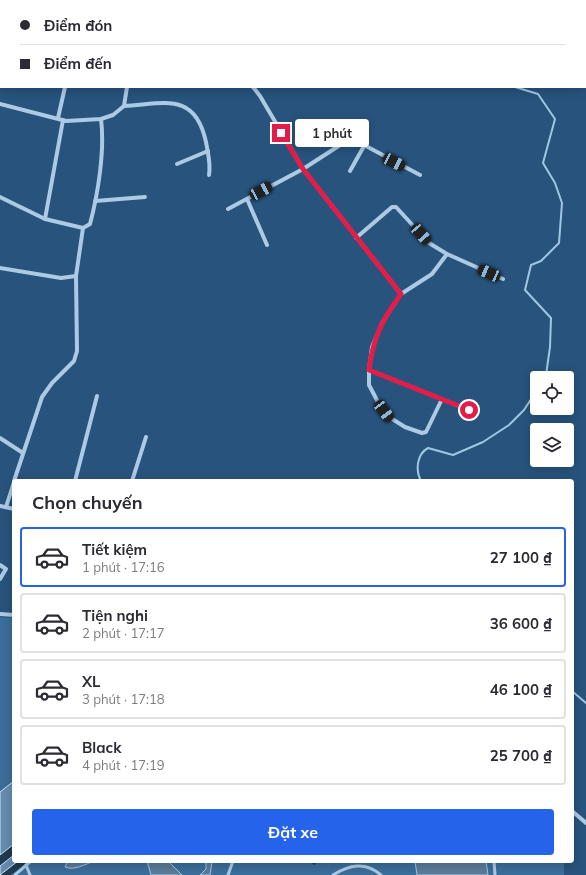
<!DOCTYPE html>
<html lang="vi">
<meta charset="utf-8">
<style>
:root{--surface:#fff;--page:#f2f2f3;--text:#2b2b33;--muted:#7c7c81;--line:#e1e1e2;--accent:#2563eb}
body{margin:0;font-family:Mulish,sans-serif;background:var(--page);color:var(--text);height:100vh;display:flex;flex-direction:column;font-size:15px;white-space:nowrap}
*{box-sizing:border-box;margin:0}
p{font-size:13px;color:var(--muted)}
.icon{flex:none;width:22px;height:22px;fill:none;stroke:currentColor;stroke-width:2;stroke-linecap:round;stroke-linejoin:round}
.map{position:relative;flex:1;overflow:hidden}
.sheet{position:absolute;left:12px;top:479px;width:562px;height:384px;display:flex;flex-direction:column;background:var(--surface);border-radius:4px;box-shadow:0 2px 10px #0003}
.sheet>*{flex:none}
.top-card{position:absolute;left:0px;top:0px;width:586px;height:88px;box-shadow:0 2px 10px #0003;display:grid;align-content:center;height:88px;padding:0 20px;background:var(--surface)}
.tools{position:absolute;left:530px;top:371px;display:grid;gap:8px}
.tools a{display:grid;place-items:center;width:44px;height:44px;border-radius:4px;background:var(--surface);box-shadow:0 2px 10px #0003;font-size:20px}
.end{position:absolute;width:18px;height:18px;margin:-9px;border:5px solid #e11d48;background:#fff;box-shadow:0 0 0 2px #fff}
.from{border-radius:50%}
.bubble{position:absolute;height:28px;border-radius:4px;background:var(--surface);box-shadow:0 2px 10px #0003;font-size:13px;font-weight:700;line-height:28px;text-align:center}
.car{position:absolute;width:12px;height:24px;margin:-12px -6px;border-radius:5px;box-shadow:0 0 3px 1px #0007;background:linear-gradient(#222 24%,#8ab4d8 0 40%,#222 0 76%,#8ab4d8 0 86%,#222 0)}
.top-card b{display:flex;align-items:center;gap:14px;height:38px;font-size:15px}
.top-card b+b{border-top:1px solid var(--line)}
.top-card i{width:10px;height:10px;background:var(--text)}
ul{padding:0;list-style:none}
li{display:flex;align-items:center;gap:12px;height:60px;margin:0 8px 6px;padding:0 12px;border:2px solid var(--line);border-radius:4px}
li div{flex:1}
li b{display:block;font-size:15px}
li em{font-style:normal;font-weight:700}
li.on{border-color:var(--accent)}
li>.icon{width:36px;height:36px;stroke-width:1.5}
h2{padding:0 20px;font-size:18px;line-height:48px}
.primary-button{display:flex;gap:8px;margin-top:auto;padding:8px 20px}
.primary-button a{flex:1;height:46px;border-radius:4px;background:var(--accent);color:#fff;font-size:16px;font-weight:700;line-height:46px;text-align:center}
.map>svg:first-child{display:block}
.green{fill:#3b6d99}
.water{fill:#5a7a97;stroke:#a0c6e4}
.shadow{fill:#0007}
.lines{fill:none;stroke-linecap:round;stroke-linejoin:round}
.stream{stroke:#a0c6e4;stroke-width:2}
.building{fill:#648caf;stroke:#cee2f3}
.service{stroke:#accae4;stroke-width:3}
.minor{stroke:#accae4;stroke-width:4}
.route{stroke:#e11d48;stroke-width:5}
</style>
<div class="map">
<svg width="586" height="875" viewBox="0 0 586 875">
<rect width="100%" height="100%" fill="#27537c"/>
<polygon class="green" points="0,617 14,618 14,861 564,861 564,875 0,875"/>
<g class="water">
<path d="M68 861H94C86 864 74 871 65 867Z"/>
<polygon points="147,861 168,861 182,875 151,875"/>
<polygon points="415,861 486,861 488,875 417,875"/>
<polygon points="206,862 212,862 210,875 200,875 206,869"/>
</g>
<g class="shadow">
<polygon points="14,782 14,861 29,861 11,875 0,875 0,793"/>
<polygon points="310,861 319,861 314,865"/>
</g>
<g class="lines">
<g class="stream">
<polyline points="556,1 557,0"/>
<polyline points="515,87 538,94 555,119 543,163 555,183 562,203 559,243 541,261 531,265 525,290 551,318 550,347 546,375 544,378"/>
<path d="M421 481C415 470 417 454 428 448L453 455 483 442 509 425 524 410 537 390"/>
<polyline points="572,691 586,703"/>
</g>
</g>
<g class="building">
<polygon points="14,781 14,844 0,855 0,792"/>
<polygon points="14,855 14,861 18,861 0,875 0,866"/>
</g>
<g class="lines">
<g class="service">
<polyline points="585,80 586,81"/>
<polyline points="494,861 495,875"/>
<polyline points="26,865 30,875"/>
<polyline points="15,875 31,861"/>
<polyline points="228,875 233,861"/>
<path d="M333 875C349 865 365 861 381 875"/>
</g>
<g class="minor">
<polyline points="96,0 97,1"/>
<polyline points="241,0 243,1"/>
<polyline points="487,0 489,1"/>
<polyline points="24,1 25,0"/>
<polyline points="214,1 215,0"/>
<polyline points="317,1 317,0"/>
<polyline points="377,1 377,0"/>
<polyline points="0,42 1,40"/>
<polyline points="253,87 260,96 303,169 401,294"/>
<polyline points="0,104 66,121 101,119 113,115 124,106 127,87"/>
<path d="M124 106C164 104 195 91 206 142 208 154 211 163 209 175"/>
<polyline points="58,118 65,87"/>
<polyline points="177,164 208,151"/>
<polyline points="350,171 364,146"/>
<path d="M0 197 45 219 83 228 90 224C98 194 105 150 101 119"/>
<polyline points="247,199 267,245"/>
<polyline points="95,201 145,197"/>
<polyline points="228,209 303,169 351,138 420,175"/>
<polyline points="45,219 63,120"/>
<polyline points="356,238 392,207 396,207 429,243 447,254 503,279"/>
<polyline points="0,268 61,278 76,276 83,228"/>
<polyline points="369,370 469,410"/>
<polyline points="442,399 426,432 422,433 405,427 389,417 379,404 369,385 369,370 372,347 382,323 395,303 401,294 432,274 447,254"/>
<polyline points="0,438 23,453"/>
<polyline points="14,481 42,397 52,383 74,361 77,351 76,276"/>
<polyline points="75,481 97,396"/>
<polyline points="132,481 146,437"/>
<polyline points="0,506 14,509"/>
<polyline points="6,507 14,482"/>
<polyline points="0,565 6,569 0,579"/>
<polyline points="0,614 14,615"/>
<polyline points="572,811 586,823"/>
</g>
</g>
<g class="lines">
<path class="route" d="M281 133 303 169 401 294C382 320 373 338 369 370L469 410"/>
</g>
</svg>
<div class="tools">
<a><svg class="icon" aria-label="locate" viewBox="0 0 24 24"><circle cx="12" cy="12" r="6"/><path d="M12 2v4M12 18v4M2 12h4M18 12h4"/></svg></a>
<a><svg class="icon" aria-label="layers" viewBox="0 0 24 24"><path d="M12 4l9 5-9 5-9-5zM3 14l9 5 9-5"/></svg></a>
</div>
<i class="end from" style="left:469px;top:410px"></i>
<i class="end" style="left:281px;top:133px"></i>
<div class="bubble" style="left:295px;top:119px;width:74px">1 phút</div>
<i class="car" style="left:394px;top:162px;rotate:117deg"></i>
<i class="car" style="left:261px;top:191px;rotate:62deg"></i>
<i class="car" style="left:421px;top:234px;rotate:138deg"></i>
<i class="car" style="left:489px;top:273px;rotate:294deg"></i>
<i class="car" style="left:384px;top:411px;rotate:143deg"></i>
<div class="top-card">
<b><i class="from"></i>Điểm đón</b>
<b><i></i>Điểm đến</b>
</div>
<section class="sheet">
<h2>Chọn chuyến</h2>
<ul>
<li class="on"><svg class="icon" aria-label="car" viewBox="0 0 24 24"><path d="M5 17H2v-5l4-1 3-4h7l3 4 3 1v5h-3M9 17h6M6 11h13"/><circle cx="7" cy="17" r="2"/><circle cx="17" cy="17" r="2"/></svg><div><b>Tiết kiệm</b><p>1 phút · 17:16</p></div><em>27 100 ₫</em></li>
<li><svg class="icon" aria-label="car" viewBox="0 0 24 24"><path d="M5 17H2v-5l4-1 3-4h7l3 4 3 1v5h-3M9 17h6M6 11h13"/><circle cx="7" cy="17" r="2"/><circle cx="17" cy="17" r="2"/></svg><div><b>Tiện nghi</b><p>2 phút · 17:17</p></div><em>36 600 ₫</em></li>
<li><svg class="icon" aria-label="car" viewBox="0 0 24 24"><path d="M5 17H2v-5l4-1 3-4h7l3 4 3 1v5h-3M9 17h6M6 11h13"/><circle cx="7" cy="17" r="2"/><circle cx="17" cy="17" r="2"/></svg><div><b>XL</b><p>3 phút · 17:18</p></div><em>46 100 ₫</em></li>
<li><svg class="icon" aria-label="car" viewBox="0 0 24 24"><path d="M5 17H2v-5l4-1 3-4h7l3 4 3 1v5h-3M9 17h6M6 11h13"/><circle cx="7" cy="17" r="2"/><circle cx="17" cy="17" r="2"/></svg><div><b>Black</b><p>4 phút · 17:19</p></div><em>25 700 ₫</em></li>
</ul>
<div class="primary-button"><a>Đặt xe</a></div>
</section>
</div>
